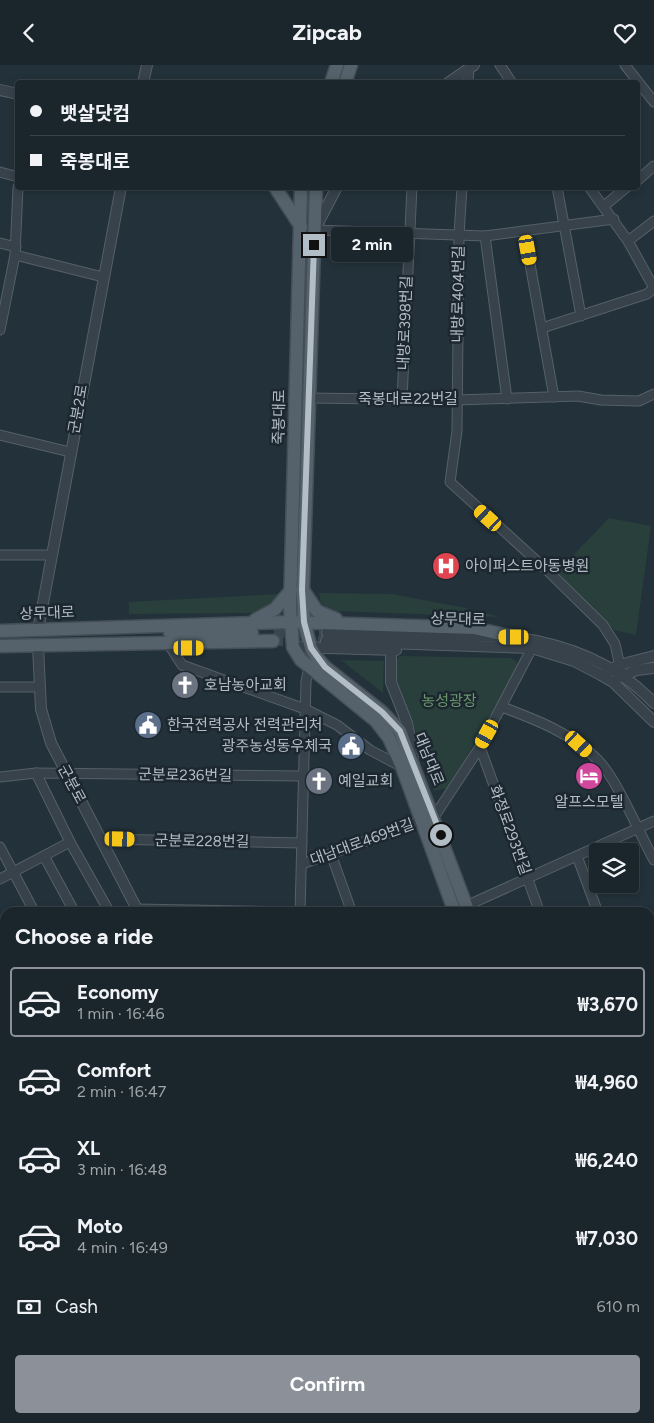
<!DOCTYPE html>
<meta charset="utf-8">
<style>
:root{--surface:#1a252c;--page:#232d34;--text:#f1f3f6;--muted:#9fa5a9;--line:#384248;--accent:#8c9099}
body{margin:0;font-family:Figtree,"Noto Sans KR",sans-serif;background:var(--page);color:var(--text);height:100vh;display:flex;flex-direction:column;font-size:19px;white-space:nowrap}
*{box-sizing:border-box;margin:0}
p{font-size:16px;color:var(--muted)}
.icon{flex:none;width:28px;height:28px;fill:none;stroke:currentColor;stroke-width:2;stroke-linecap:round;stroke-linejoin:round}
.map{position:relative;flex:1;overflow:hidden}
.details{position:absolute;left:0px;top:842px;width:655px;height:516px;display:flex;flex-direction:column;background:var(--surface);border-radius:15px 15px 0 0;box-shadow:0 2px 8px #0003,0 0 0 1px var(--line)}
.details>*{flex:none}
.banner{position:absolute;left:15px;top:15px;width:625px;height:110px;border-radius:5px;box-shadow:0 2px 8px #0003,0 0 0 1px var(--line);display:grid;align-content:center;height:110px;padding:0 15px;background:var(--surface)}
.buttons{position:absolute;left:589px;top:778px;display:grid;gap:10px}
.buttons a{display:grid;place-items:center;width:50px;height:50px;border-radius:5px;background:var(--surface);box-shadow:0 2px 8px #0003,0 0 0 1px var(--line);font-size:25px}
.end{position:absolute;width:22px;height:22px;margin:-11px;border:6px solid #b2bdc6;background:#111;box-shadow:0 0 0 2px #111}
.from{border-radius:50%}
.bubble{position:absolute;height:35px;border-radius:5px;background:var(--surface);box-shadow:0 2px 8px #0003,0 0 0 1px var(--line);font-size:16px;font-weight:700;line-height:35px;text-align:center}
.car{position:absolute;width:15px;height:30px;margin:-15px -8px;border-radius:6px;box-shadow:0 0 4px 1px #0007;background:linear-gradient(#f5c518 24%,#345 0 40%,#f5c518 0 76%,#345 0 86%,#f5c518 0)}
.banner b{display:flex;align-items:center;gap:18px;height:48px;font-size:19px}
.banner b+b{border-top:1px solid var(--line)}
.banner i{width:12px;height:12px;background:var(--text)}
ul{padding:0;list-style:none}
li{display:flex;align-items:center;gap:15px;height:70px;margin:0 10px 8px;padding:0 5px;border:2px solid transparent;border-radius:5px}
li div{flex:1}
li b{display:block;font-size:19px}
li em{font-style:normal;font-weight:700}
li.active{border-color:var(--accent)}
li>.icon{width:45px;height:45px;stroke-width:1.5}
h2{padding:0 15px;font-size:22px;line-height:60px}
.pay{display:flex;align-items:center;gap:12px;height:55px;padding:0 15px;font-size:19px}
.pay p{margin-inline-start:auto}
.primary-button{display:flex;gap:10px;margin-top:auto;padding:10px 15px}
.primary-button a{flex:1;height:58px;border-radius:5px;background:var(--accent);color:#fff;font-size:20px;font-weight:700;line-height:58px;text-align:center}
header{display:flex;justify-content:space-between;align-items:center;height:65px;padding:0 15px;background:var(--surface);font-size:22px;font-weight:700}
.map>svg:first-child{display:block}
.green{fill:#283f3c}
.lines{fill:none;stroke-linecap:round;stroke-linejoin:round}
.tertiary-tunnel{stroke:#38464f;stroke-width:10;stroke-dasharray:10 5;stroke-linecap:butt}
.minor-casing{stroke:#556068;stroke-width:11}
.tertiary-casing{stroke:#556068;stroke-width:12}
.primary-casing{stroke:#434e56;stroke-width:15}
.minor{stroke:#37424b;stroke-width:9}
.tertiary{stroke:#37424b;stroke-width:10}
.primary{stroke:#55626b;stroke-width:12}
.route{stroke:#b2bdc6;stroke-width:6}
.labels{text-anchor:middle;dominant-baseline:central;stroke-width:5;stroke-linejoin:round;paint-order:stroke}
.street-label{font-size:15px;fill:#b2bdc6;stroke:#1c272f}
.poi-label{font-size:15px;fill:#b2bdc6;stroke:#1c272f;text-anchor:start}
.park-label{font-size:15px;fill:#6a976c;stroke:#1c272f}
</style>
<header><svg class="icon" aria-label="back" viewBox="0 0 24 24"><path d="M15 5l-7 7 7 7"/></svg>Zipcab<svg class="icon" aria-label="heart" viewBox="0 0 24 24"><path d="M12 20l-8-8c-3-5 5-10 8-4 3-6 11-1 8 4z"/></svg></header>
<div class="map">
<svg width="654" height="1358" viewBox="0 0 654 1358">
<rect width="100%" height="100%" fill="#23313a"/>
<g class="green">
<polygon points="609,453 651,461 636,570 614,565 557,507"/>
<polygon points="319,528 392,529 466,543 500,552 333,546 321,538"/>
<polygon points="279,529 268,540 253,548 129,549 129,537"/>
<polygon points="399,591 510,593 516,596 518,601 449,723 434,726 396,611 395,599"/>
<polygon points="341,595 384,596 383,628"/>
<polygon points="5,1006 5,1070 0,1061 0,1008"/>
</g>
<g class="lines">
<g class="tertiary-tunnel">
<polyline points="274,568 327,568"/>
<polyline points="273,576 326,576"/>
</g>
<g class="minor-casing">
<g id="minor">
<polyline points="500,0 512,18"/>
<polyline points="625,0 654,37"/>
<polyline points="468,18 469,3"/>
<polyline points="0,107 18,112"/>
<polyline points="638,115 654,101"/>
<polyline points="462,122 459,170 457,366 450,417 550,508 603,560 615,579 621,606"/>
<polyline points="557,122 581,251"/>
<polyline points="604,141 627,122"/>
<polyline points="314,165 485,171 614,154"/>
<polyline points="524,166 554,332"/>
<polyline points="485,171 507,334"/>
<polyline points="628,176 654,156"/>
<polyline points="0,178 16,182"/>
<polyline points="15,190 103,212"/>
<polyline points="542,263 647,229 654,223 628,176 589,122"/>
<polyline points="0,265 15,190 18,122"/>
<polyline points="308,333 456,335 578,331 601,335 639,336 654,329"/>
<polyline points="402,334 412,122"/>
<polyline points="0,370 70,387"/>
<polyline points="0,490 51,490"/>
<polyline points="171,583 182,600 305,644 337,660 370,685 402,702"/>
<polyline points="0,622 39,622"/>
<path d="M502 642C537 655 571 668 598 695 618 716 639 768 654 795"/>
<polyline points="480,682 540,848"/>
<polyline points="36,708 70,777 110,848"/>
<polyline points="0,712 36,708 303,711"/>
<polyline points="434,752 480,682 532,583"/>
<polyline points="102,774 302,778"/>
<polyline points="0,782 35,848"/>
<polyline points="331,789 352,848"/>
<polyline points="44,791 75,848"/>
<polyline points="577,791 598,848"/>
<polyline points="302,799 422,756"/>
<polyline points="0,814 70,777"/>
<polyline points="466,841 654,756"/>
<polyline points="131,848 138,844 300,847"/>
<polyline points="300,848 306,616 309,603"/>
<polyline points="0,872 5,882"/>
<polyline points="650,899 654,897"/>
<polyline points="0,915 5,912"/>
<polyline points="650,994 654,1005"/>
<polyline points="650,1131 654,1129"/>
<polyline points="650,1151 654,1163"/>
<polyline points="650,1225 654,1224"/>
<polyline points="166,1354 167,1358"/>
<polyline points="225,1354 227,1358"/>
<polyline points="281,1354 282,1358"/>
<polyline points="339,1354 341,1358"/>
<polyline points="469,1354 470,1358"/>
<polyline points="517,1354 518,1358"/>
<polyline points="568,1354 570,1358"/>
<polyline points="291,1358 303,1354"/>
<polyline points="622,1358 633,1354"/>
</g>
</g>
<g class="tertiary-casing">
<g id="tertiary">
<polyline points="143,18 147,0"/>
<polyline points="448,18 474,0"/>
<polyline points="0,25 18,29"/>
<polyline points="316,162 337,122"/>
<polyline points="38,565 121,122"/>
<path d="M327 568 514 572C568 580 616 598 654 638"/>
<polyline points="326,576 532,583 574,596 601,610 613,617 654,657"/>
<polyline points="38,581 41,644 51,678 139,848"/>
<polyline points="293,582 396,585"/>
<polyline points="391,585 391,617 407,658 413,691"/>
<polyline points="608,606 619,600 654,591"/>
<polyline points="620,612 637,605 654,603"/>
<polyline points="650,1071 654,1070"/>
<polyline points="0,1313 5,1311"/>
<polyline points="401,1354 403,1358"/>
</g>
</g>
<g class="primary-casing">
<g id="primary">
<polyline points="331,18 337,0"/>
<polyline points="345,18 351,0"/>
<polyline points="275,122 301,162"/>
<polyline points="301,122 290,544 293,582 301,595 376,656 389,673 402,702 455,848"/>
<polyline points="316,122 303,525 304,557 311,583 317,593 325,602 382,647 400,666 469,848"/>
<polyline points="303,525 317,546 336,554"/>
<polyline points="255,555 275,544 291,525"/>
<polyline points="0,566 290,557 474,563 514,572"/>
<polyline points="170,568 252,568"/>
<polyline points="0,581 273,576"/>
<polyline points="650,1344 654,1355"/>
<polyline points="638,1354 639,1358"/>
</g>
</g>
<use href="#minor" class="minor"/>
<use href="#tertiary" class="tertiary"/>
<use href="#primary" class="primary"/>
</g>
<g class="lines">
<polyline class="route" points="314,180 302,525 304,557 311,583 325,602 382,647 400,666 441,770"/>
</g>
<defs>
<g id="hospital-disc" transform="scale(1.4375)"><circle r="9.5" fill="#e0444e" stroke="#1c272f"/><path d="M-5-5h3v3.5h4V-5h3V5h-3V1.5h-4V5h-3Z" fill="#fff"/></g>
<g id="church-disc" transform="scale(1.4375)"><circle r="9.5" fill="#6b7280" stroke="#1c272f"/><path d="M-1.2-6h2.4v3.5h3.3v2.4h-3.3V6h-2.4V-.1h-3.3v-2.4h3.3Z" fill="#fff"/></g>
<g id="civic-disc" transform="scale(1.4375)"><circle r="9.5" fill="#5c6f8a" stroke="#1c272f"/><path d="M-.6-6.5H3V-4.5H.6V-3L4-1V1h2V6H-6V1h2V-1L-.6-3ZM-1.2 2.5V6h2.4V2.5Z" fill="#fff"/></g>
<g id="hotel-disc" transform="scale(1.4375)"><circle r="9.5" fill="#d1479c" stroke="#1c272f"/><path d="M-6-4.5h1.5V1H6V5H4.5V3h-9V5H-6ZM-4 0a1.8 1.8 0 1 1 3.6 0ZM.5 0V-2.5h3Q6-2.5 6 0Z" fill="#fff"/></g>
</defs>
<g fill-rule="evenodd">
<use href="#hospital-disc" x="446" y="501"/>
<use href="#church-disc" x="185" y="620"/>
<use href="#civic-disc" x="148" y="660"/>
<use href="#civic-disc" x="351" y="681"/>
<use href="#hotel-disc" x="589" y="711"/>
<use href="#church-disc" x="319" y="716"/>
</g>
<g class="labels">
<g class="street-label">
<text transform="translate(458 229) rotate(-89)">내방로404번길</text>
<text transform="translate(405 258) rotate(-88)">내방로398번길</text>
<text x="408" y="334">죽봉대로22번길</text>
<text transform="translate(78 344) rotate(-80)">군분2로</text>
<text transform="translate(279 352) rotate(-89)">죽봉대로</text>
<text transform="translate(47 548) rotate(-2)">상무대로</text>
<text transform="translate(458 554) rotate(1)">상무대로</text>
<text transform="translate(429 694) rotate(68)">대남대로</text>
<text transform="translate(185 710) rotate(1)">군분로236번길</text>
<text transform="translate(72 719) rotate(62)">군분로</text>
<text transform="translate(510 765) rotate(70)">화정로293번길</text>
<text transform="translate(202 776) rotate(1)">군분로228번길</text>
<text transform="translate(362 777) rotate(-20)">대남대로469번길</text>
</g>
<g class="poi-label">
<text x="465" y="501">아이퍼스트아동병원</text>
<text x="204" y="620">호남농아교회</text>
<text x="167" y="660">한국전력공사 전력관리처</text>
<text x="332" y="681" text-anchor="end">광주농성동우체국</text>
<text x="338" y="716">예일교회</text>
<text x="589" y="737" text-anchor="middle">알프스모텔</text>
</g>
<g class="park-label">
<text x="449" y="636">농성광장</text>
</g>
</g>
</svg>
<div class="buttons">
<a><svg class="icon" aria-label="layers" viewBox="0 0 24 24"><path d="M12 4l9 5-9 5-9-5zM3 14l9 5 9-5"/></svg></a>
</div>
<i class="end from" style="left:441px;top:770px"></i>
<i class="end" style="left:314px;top:180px"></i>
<div class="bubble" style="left:331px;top:162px;width:82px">2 min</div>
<i class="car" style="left:528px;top:185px;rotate:170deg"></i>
<i class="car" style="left:488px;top:453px;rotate:312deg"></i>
<i class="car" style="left:514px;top:572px;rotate:270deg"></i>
<i class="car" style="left:189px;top:583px;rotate:90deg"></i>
<i class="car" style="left:487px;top:669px;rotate:209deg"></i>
<i class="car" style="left:579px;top:679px;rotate:132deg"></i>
<i class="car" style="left:120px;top:774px;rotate:91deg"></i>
<div class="banner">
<b><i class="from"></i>뱃살닷컴</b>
<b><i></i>죽봉대로</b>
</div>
<section class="details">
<h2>Choose a ride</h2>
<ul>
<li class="active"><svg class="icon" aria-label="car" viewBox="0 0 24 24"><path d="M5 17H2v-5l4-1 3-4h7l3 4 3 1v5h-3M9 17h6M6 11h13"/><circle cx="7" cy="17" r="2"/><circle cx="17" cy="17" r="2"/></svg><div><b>Economy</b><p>1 min · 16:46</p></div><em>₩3,670</em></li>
<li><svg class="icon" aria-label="car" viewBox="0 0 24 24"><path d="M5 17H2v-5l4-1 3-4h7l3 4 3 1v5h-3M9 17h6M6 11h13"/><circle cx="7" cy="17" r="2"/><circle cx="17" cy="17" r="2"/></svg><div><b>Comfort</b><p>2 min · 16:47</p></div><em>₩4,960</em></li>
<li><svg class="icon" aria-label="car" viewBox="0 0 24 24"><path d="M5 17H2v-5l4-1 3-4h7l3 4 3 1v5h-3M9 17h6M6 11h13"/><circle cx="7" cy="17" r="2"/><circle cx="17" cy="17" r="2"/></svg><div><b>XL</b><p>3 min · 16:48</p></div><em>₩6,240</em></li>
<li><svg class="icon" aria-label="car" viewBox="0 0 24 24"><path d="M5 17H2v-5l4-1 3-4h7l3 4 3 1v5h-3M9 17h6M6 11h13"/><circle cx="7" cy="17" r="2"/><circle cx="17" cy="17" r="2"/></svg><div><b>Moto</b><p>4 min · 16:49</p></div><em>₩7,030</em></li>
</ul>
<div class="pay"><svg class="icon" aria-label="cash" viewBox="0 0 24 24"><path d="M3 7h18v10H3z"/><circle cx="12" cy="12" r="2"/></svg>Cash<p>610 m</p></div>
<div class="primary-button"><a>Confirm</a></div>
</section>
</div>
